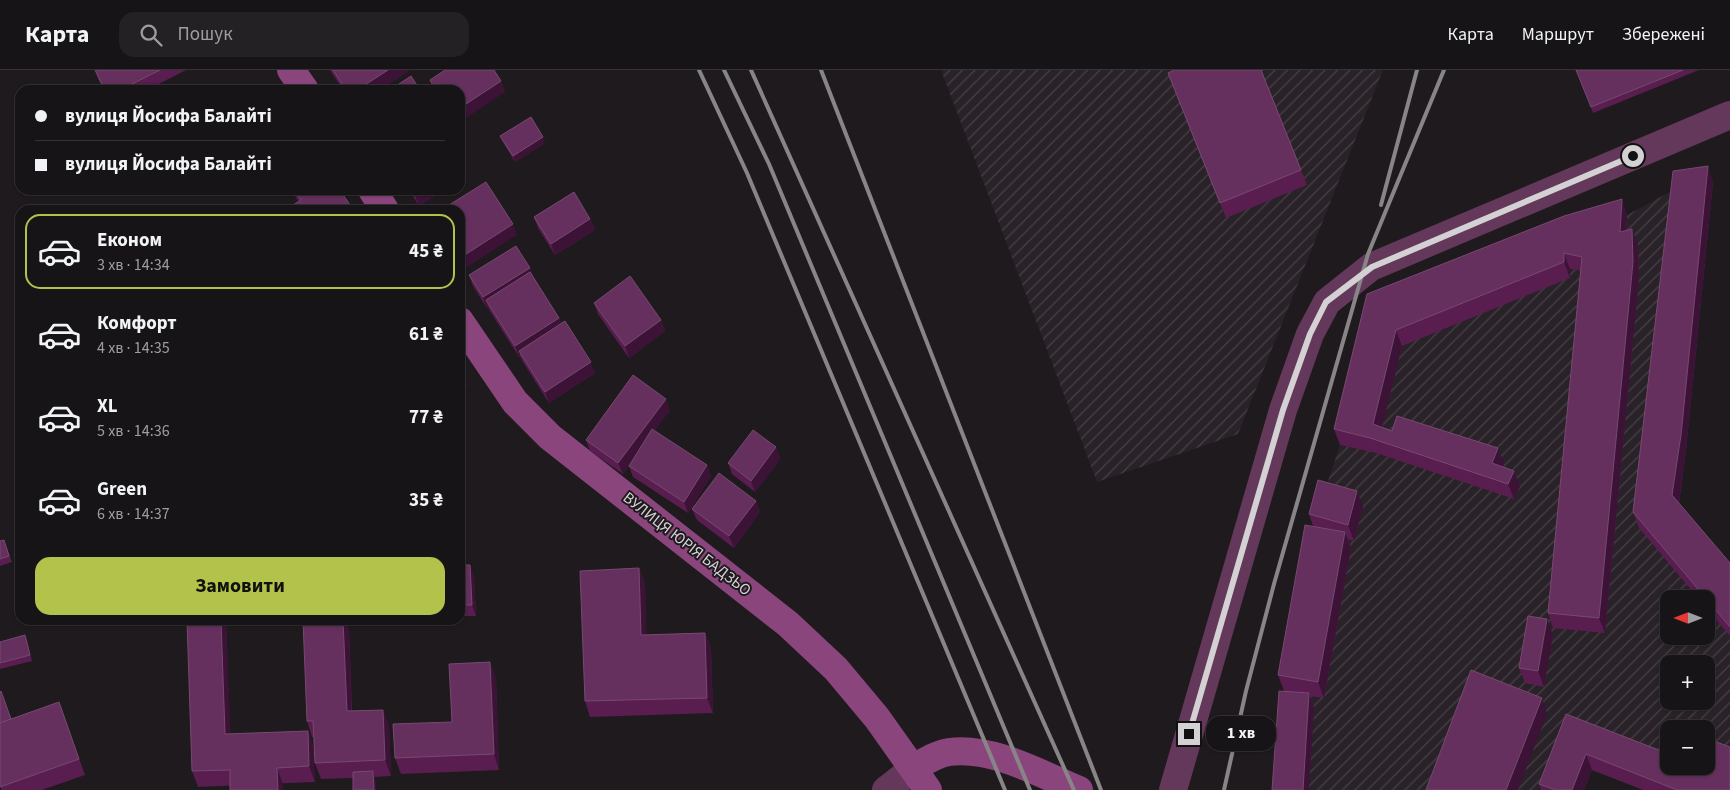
<!DOCTYPE html>
<html lang="uk">
<meta charset="utf-8">
<style>
:root{--surface:#161416;--page:#232123;--text:#f1f3f6;--muted:#9e9ea1;--line:#353335;--accent:#b3c24b}
body{margin:0;font-family:"Source Sans 3",sans-serif;background:var(--page);color:var(--text);height:100vh;display:flex;flex-direction:column;font-size:19px;white-space:nowrap}
*{box-sizing:border-box;margin:0}
p{font-size:16px;color:var(--muted)}
.icon{flex:none;width:28px;height:28px;fill:none;stroke:currentColor;stroke-width:2;stroke-linecap:round;stroke-linejoin:round}
.map{position:relative;flex:1;overflow:hidden}
.sheet{position:absolute;left:15px;top:135px;width:450px;height:420px;display:flex;flex-direction:column;background:var(--surface);border-radius:15px;box-shadow:0 1px 4px #0004,0 0 0 1px var(--line)}
.sheet>*{flex:none}
.guide{position:absolute;left:15px;top:15px;width:450px;height:110px;border-radius:15px;box-shadow:0 1px 4px #0004,0 0 0 1px var(--line);display:grid;align-content:center;height:110px;padding:0 20px;background:var(--surface)}
.needle{width:32px;rotate:270deg}
.fabs{position:absolute;left:1660px;top:520px;display:grid;gap:10px}
.fabs a{display:grid;place-items:center;width:55px;height:55px;border-radius:10px;background:var(--surface);box-shadow:0 1px 4px #0004,0 0 0 1px var(--line);font-size:25px}
.end{position:absolute;width:22px;height:22px;margin:-11px;border:6px solid #d3d1d3;background:#111;box-shadow:0 0 0 2px #111}
.from{border-radius:50%}
.bubble{position:absolute;height:35px;border-radius:15px;background:var(--surface);box-shadow:0 1px 4px #0004,0 0 0 1px var(--line);font-size:16px;font-weight:700;line-height:35px;text-align:center}
.guide b{display:flex;align-items:center;gap:18px;height:48px;font-size:19px}
.guide b+b{border-top:1px solid var(--line)}
.guide i{width:12px;height:12px;background:var(--text)}
ul{padding:9px 0 0;list-style:none}
li{display:flex;align-items:center;gap:15px;height:75px;margin:0 10px 8px;padding:0 10px;border:2px solid transparent;border-radius:15px}
li div{flex:1}
li b{display:block;font-size:19px}
li em{font-style:normal;font-weight:700}
li.current{border-color:var(--accent)}
li>.icon{width:45px;height:45px;stroke-width:1.5}
.primary-button{display:flex;gap:10px;margin-top:auto;padding:10px 20px}
.primary-button a{flex:1;height:58px;border-radius:15px;background:var(--accent);color:#111;font-size:20px;font-weight:700;line-height:58px;text-align:center}
header{display:flex;align-items:center;gap:30px;box-sizing:border-box;height:70px;padding:0 25px;background:var(--surface);border-bottom:1px solid var(--line)}
header strong{font-size:24px}
nav{display:flex;gap:28px;margin-inline-start:auto;font-size:18px}
.search{width:350px;height:45px;background:var(--page);display:flex;align-items:center;gap:12px;box-sizing:border-box;padding:0 18px;border-radius:15px;color:var(--muted);font-size:19px}
.map>svg:first-child{display:block}
.industrial{fill:url(#industrial-furrows);fill-rule:evenodd}
.lines{fill:none;stroke-linecap:round;stroke-linejoin:round}
.street{stroke:#63385a;stroke-width:28}
.secondary{stroke:#8b457d;stroke-width:28}
.rail{stroke:#888587;stroke-width:4}
.wall{fill:#591d50}
.shaded-wall{fill:#3c1336}
.building{fill:#66305e;stroke:#774970}
.route{stroke:#d3d1d3;stroke-width:6}
.labels{text-anchor:middle;dominant-baseline:central;stroke-width:4;stroke-linejoin:round;paint-order:stroke}
.street-label{font-size:16px;fill:#d3d1d3;stroke:#1e1a1d}
</style>
<header>
<strong>Карта</strong>
<div class="search"><svg class="icon" aria-label="search" viewBox="0 0 24 24"><circle cx="10" cy="10" r="6"/><path d="M15 15l6 6"/></svg>Пошук</div>
<nav><a>Карта</a><a>Маршрут</a><a>Збережені</a></nav>
</header>
<div class="map">
<svg width="1730" height="720" viewBox="0 0 1730 720">
<defs>
<pattern id="industrial-furrows" width="10" height="10" patternUnits="userSpaceOnUse" patternTransform="scale(1.25)"><rect width="10" height="10" fill="#292228"/><path d="M-1 1l2-2M0 10L10 0M9 11l2-2" fill="none" stroke="#474146"/></pattern>
</defs>
<rect width="100%" height="100%" fill="#1e1a1d"/>
<g class="industrial">
<polygon points="941,0 1383,0 1238,364 1097,412"/>
<path d="M1713 112 1686 380 1678 441 1730 502V720H1645L1592 700 1584 720H1279L1323 426 1340 375 1372 240 1570 162 1627 145 1679 117ZM1669 529H1706V566H1669ZM1669 594H1706V631H1669ZM1669 659H1706V696H1669Z"/>
</g>
<g class="lines">
<g class="street">
<polyline points="886,720 914,698"/>
<polyline points="1173,720 1283,340 1310,264 1327,232 1371,197 1730,45"/>
</g>
<g class="secondary">
<polyline points="291,0 305,20"/>
<polyline points="372,120 385,140"/>
<polyline points="460,251 515,332 550,367 788,554 836,599 877,648 928,720"/>
<path d="M914 698C924 692 936 684 949 682 992 676 1040 704 1079 720"/>
</g>
<g class="rail">
<polyline points="699,0 747,103 1005,720"/>
<polyline points="724,0 769,94 1030,720"/>
<polyline points="751,0 1074,720"/>
<polyline points="821,0 1101,720"/>
<polyline points="1381,135 1417,0"/>
<polyline points="1224,720 1246,621 1274,514 1368,184 1444,0"/>
</g>
</g>
<g class="wall">
<polygon points="95,0 186,0 147,20 104,20 98,9"/>
<polygon points="330,0 410,0 379,20 343,20"/>
<polygon points="1576,0 1699,0 1593,43"/>
<polygon points="1168,3 1301,100 1307,115 1226,148"/>
<polygon points="430,10 501,11 505,22 460,20 433,20"/>
<polygon points="500,66 545,73 515,92 503,72"/>
<polygon points="1713,112 1686,380 1679,433 1730,493 1730,566 1706,538 1706,529 1699,529 1639,458 1633,442"/>
<polygon points="293,120 340,120 298,131 295,126"/>
<polygon points="409,120 444,120 419,136"/>
<polygon points="1627,144 1627,160 1638,175 1639,208 1605,563 1553,558 1548,543 1581,201 1570,199 1570,208 1402,276 1382,357 1504,394 1502,397 1514,401 1520,416 1514,429 1376,383 1340,375 1334,359 1367,224"/>
<polygon points="534,147 590,149 595,160 555,185 538,158"/>
<polygon points="530,198 534,208 559,248 561,253 595,303 549,333 523,292 520,286 519,287 490,241 488,237 487,238 473,216 469,205"/>
<polygon points="594,233 661,250 665,261 629,288 598,244"/>
<polygon points="670,340 654,361 707,395 711,406 688,443 633,407 629,396 623,404 590,381 586,370"/>
<polygon points="460,382 461,385 463,424 460,425"/>
<polygon points="781,388 755,422 732,404 728,393"/>
<polygon points="756,431 760,442 734,478 697,450 692,439"/>
<polygon points="1363,437 1354,471 1348,469 1351,478 1324,628 1310,626 1314,638 1284,621 1278,605 1313,456 1309,444"/>
<polygon points="4,470 12,492 0,496 0,471"/>
<polygon points="460,495 474,506 476,546 460,546"/>
<polygon points="639,498 645,514 646,565 705,563 711,578 713,643 590,647 585,631"/>
<polygon points="187,550 226,550 230,664 308,661 313,676 315,712 198,717 192,701"/>
<polygon points="349,559 352,641 389,655 391,706 375,707 376,720 353,720 353,708 321,709 315,693 314,667 312,667 307,651"/>
<polygon points="1553,565 1544,617 1525,613 1519,598"/>
<polygon points="27,571 32,591 0,599 0,572"/>
<polygon points="496,608 499,700 401,704 395,688 452,652"/>
<polygon points="0,622 11,649 59,632 85,705 42,720 1,720"/>
<polygon points="1566,644 1730,720 1643,720 1592,700 1584,720 1541,720 1539,714"/>
</g>
<g class="shaded-wall">
<polygon points="388,0 410,0 379,20 357,20"/>
<polygon points="501,11 505,22 460,52 460,38"/>
<polygon points="543,67 545,73 515,92 513,86"/>
<polygon points="460,95 464,107 460,109"/>
<polygon points="1708,96 1713,112 1686,380 1678,441 1672,425"/>
<polygon points="422,120 444,120 419,136 415,125"/>
<polygon points="1622,129 1627,144 1626,177 1620,162"/>
<polygon points="350,135 352,140 343,140"/>
<polygon points="590,149 595,160 555,185 551,174"/>
<polygon points="513,154 517,165 461,201 460,197 460,188"/>
<polygon points="1632,159 1638,175 1639,208 1605,563 1599,548"/>
<polygon points="1564,183 1570,199 1570,208 1564,192"/>
<polygon points="530,198 534,209 486,230 488,237 487,238 483,227"/>
<polygon points="559,248 563,259 519,281 520,286 519,287 515,276"/>
<polygon points="661,250 665,261 629,288 625,276"/>
<polygon points="1396,260 1402,276 1379,370 1373,354"/>
<polygon points="591,292 595,303 549,333 545,322"/>
<polygon points="464,305 468,316 460,322 460,308"/>
<polygon points="666,329 670,340 623,404 618,393"/>
<polygon points="776,377 781,388 755,422 751,411"/>
<polygon points="1498,378 1504,394 1497,409 1492,393"/>
<polygon points="460,382 461,385 463,424 460,415"/>
<polygon points="707,395 711,406 688,443 684,432"/>
<polygon points="1514,401 1520,416 1514,429 1508,414"/>
<polygon points="1357,421 1363,437 1354,471 1348,455"/>
<polygon points="756,431 760,442 734,478 729,466"/>
<polygon points="1345,462 1351,478 1324,628 1318,612"/>
<polygon points="470,495 474,506 476,546 472,535"/>
<polygon points="639,498 645,514 647,581 641,565"/>
<polygon points="1547,549 1553,565 1544,617 1538,601"/>
<polygon points="221,550 226,550 231,679 225,664"/>
<polygon points="343,550 345,550 349,559 352,657 347,641"/>
<polygon points="705,563 711,578 713,643 707,628"/>
<polygon points="490,592 496,608 499,700 494,684"/>
<polygon points="1309,623 1314,638 1309,720 1303,720"/>
<polygon points="1542,628 1547,644 1518,720 1506,720"/>
<polygon points="383,640 389,655 391,706 385,690"/>
<polygon points="308,661 313,676 315,712 309,696"/>
<polygon points="1586,684 1592,700 1584,720 1572,720"/>
<polygon points="277,698 283,714 283,720 278,720"/>
<polygon points="373,701 375,707 376,720 374,720"/>
</g>
<g class="building">
<polygon points="95,0 160,0 120,20 105,20"/>
<polygon points="333,0 388,0 357,20 346,20"/>
<polygon points="445,0 494,0 501,11 460,38 460,20 436,20 430,10"/>
<polygon points="1174,0 1261,0 1301,100 1220,133 1168,3"/>
<polygon points="1576,0 1683,0 1591,37"/>
<polygon points="411,6 420,20 390,20"/>
<polygon points="531,47 543,67 513,86 500,66"/>
<polygon points="1708,96 1681,365 1672,425 1730,493 1730,557 1633,442 1673,101"/>
<polygon points="486,112 513,154 460,188 460,140 441,140"/>
<polygon points="294,120 340,120 350,135 343,140 285,140 301,130"/>
<polygon points="412,120 422,120 415,125"/>
<polygon points="574,122 590,149 551,174 534,147"/>
<polygon points="1622,129 1620,162 1632,159 1633,192 1599,548 1548,543 1582,187 1564,183 1564,192 1396,260 1373,354 1392,361 1397,346 1498,378 1492,393 1514,401 1508,414 1370,368 1334,359 1367,224 1564,146"/>
<polygon points="516,176 530,198 483,227 469,205"/>
<polygon points="530,202 559,248 515,276 486,230"/>
<polygon points="630,206 661,250 625,276 594,233"/>
<polygon points="565,251 591,292 545,322 519,281"/>
<polygon points="460,299 464,305 460,308"/>
<polygon points="633,305 666,329 618,393 586,370"/>
<polygon points="652,359 707,395 684,432 629,396"/>
<polygon points="753,360 776,377 751,411 728,393"/>
<polygon points="719,403 756,431 729,466 692,439"/>
<polygon points="1318,410 1357,421 1348,455 1309,444"/>
<polygon points="1305,455 1345,462 1318,612 1278,605"/>
<polygon points="4,470 9,486 0,489 0,471"/>
<polygon points="460,495 470,495 472,535 460,535"/>
<polygon points="639,498 641,565 705,563 707,628 585,631 580,501"/>
<polygon points="1528,546 1547,549 1538,601 1519,598"/>
<polygon points="187,550 221,550 225,664 308,661 309,696 277,698 278,720 230,720 230,700 192,701"/>
<polygon points="303,550 343,550 347,641 383,640 385,690 315,693 313,651 307,651"/>
<polygon points="25,565 30,585 0,593 0,572"/>
<polygon points="490,592 494,684 395,688 393,654 452,652 449,594"/>
<polygon points="1471,600 1542,628 1506,720 1426,720"/>
<polygon points="1,621 11,649 0,653 0,622"/>
<polygon points="1279,621 1309,623 1303,720 1272,720"/>
<polygon points="59,632 79,689 0,717 0,653"/>
<polygon points="1566,644 1669,684 1669,696 1706,696 1706,668 1730,677 1730,720 1677,720 1586,684 1572,720 1556,720 1539,714"/>
<polygon points="373,701 374,720 353,720 353,702"/>
</g>
<g class="lines">
<polyline class="route" points="1189,664 1283,340 1310,264 1326,232 1372,197 1633,86"/>
</g>
<g class="labels">
<g class="street-label">
<text transform="translate(687 474) rotate(38)">ВУЛИЦЯ ЮРІЯ БАДЗЬО</text>
</g>
</g>
</svg>
<div class="fabs">
<a><svg class="needle" viewBox="-14 -14 28 28"><path d="M0-13l5 13h-10z" fill="#e53935"/><path d="M0 13l5-13h-10z" fill="#9e9ea1"/></svg></a>
<a>+</a>
<a>−</a>
</div>
<i class="end from" style="left:1633px;top:86px"></i>
<i class="end" style="left:1189px;top:664px"></i>
<div class="bubble" style="left:1206px;top:646px;width:70px">1 хв</div>
<div class="guide">
<b><i class="from"></i>вулиця Йосифа Балайті</b>
<b><i></i>вулиця Йосифа Балайті</b>
</div>
<section class="sheet">
<ul>
<li class="current"><svg class="icon" aria-label="car" viewBox="0 0 24 24"><path d="M5 17H2v-5l4-1 3-4h7l3 4 3 1v5h-3M9 17h6M6 11h13"/><circle cx="7" cy="17" r="2"/><circle cx="17" cy="17" r="2"/></svg><div><b>Економ</b><p>3 хв · 14:34</p></div><em>45 ₴</em></li>
<li><svg class="icon" aria-label="car" viewBox="0 0 24 24"><path d="M5 17H2v-5l4-1 3-4h7l3 4 3 1v5h-3M9 17h6M6 11h13"/><circle cx="7" cy="17" r="2"/><circle cx="17" cy="17" r="2"/></svg><div><b>Комфорт</b><p>4 хв · 14:35</p></div><em>61 ₴</em></li>
<li><svg class="icon" aria-label="car" viewBox="0 0 24 24"><path d="M5 17H2v-5l4-1 3-4h7l3 4 3 1v5h-3M9 17h6M6 11h13"/><circle cx="7" cy="17" r="2"/><circle cx="17" cy="17" r="2"/></svg><div><b>XL</b><p>5 хв · 14:36</p></div><em>77 ₴</em></li>
<li><svg class="icon" aria-label="car" viewBox="0 0 24 24"><path d="M5 17H2v-5l4-1 3-4h7l3 4 3 1v5h-3M9 17h6M6 11h13"/><circle cx="7" cy="17" r="2"/><circle cx="17" cy="17" r="2"/></svg><div><b>Green</b><p>6 хв · 14:37</p></div><em>35 ₴</em></li>
</ul>
<div class="primary-button"><a>Замовити</a></div>
</section>
</div>
